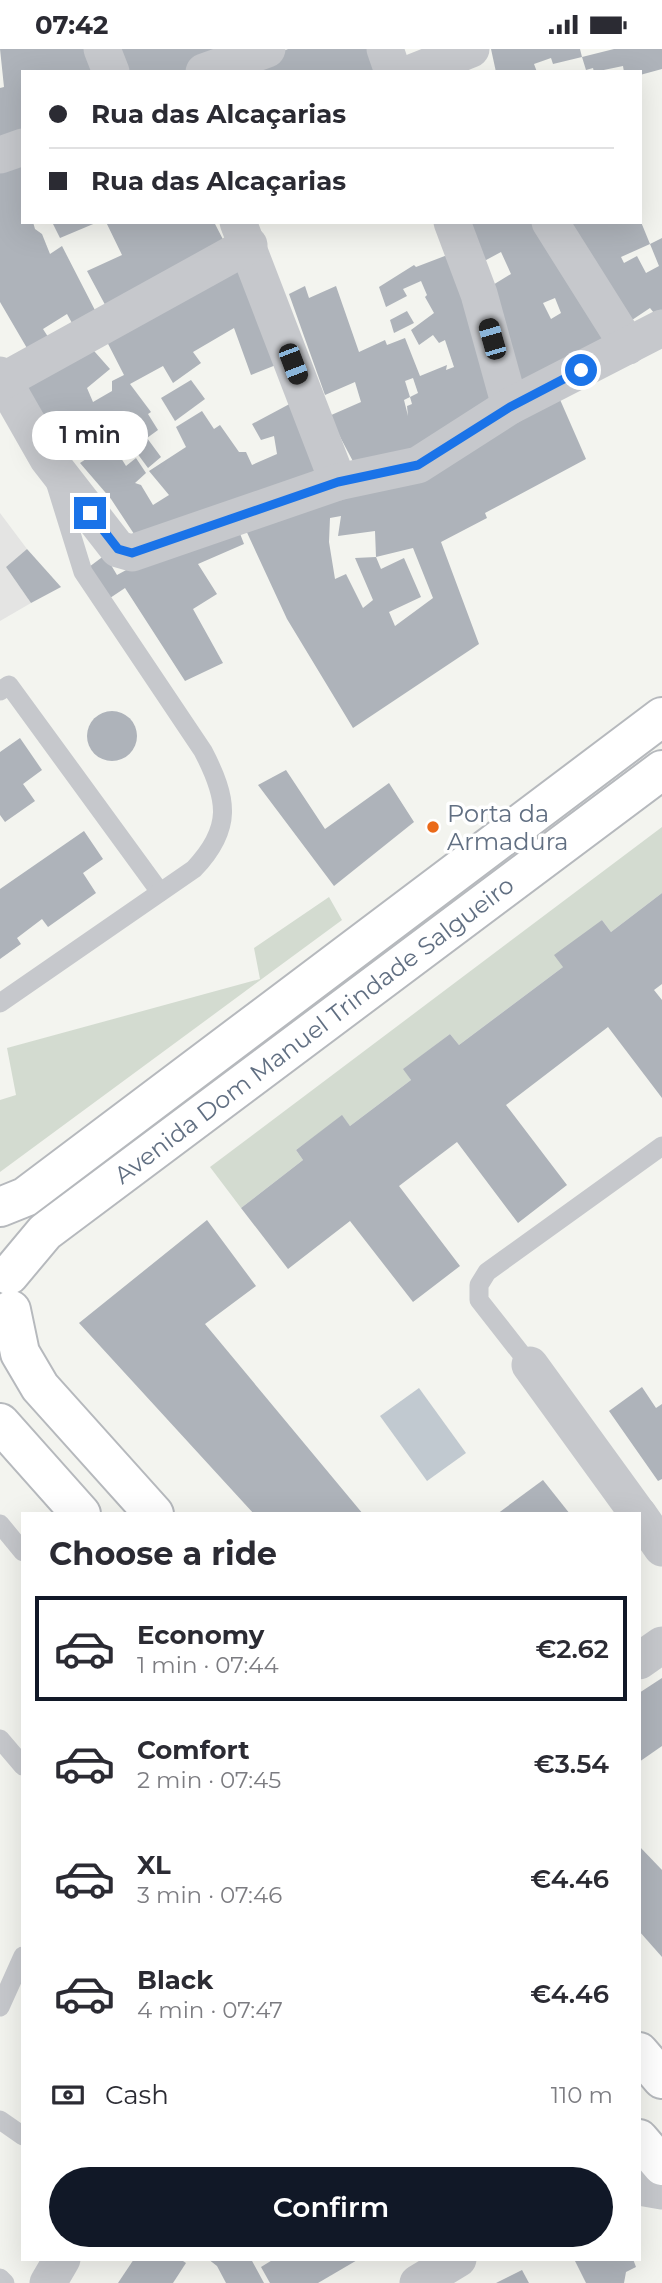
<!DOCTYPE html>
<meta charset="utf-8">
<style>
:root{--surface:#fff;--page:#f7f7f7;--text:#2b2b33;--muted:#7c7c81;--line:#e1e1e2;--accent:#111827}
body{margin:0;font-family:Montserrat,sans-serif;background:var(--page);color:var(--text);height:100vh;display:flex;flex-direction:column;font-size:26px;white-space:nowrap}
*{box-sizing:border-box;margin:0}
p{font-size:23px;color:var(--muted)}
.icon{flex:none;width:38px;height:38px;fill:none;stroke:currentColor;stroke-width:2;stroke-linecap:round;stroke-linejoin:round}
.map{position:relative;flex:1;overflow:hidden}
.drawer{position:absolute;left:21px;top:1463px;width:620px;height:749px;display:flex;flex-direction:column;background:var(--surface);border-radius:0px;box-shadow:0 7px 28px #0002}
.drawer>*{flex:none}
.banner{position:absolute;left:21px;top:21px;width:621px;height:154px;border-radius:0px;box-shadow:0 7px 28px #0002;display:grid;align-content:center;height:154px;padding:0 28px;background:var(--surface)}
.end{position:absolute;width:32px;height:32px;margin:-16px;border:9px solid #1a73e8;background:#fff;box-shadow:0 0 0 4px #fff}
.from{border-radius:50%}
.bubble{position:absolute;height:49px;border-radius:24px;background:var(--surface);box-shadow:0 7px 28px #0002;font-size:23px;font-weight:600;line-height:49px;text-align:center}
.car{position:absolute;width:21px;height:42px;margin:-21px -10px;border-radius:9px;box-shadow:0 0 5px 2px #0007;background:linear-gradient(#222 24%,#8ab4d8 0 40%,#222 0 76%,#8ab4d8 0 86%,#222 0)}
.banner b{display:flex;align-items:center;gap:24px;height:66px;font-size:26px}
.banner b+b{border-top:2px solid var(--line)}
.banner i{width:18px;height:18px;background:var(--text)}
ul{padding:0;list-style:none}
li{display:flex;align-items:center;gap:21px;height:105px;margin:0 14px 10px;padding:0 14px;border:4px solid transparent;border-radius:0px}
li div{flex:1}
li b{display:block;font-size:26px}
li em{font-style:normal;font-weight:600}
li.current{border-color:var(--accent)}
li>.icon{width:63px;height:63px;stroke-width:1.5}
h2{padding:0 28px;font-size:32px;line-height:84px}
.pay{display:flex;align-items:center;gap:18px;height:77px;padding:0 28px;font-size:26px}
.pay p{margin-inline-start:auto}
.button{display:flex;gap:14px;margin-top:auto;padding:14px 28px}
.button a{flex:1;height:80px;border-radius:42px;background:var(--accent);color:#fff;font-size:28px;font-weight:600;line-height:80px;text-align:center}
.status{display:flex;justify-content:space-between;align-items:center;height:49px;padding:0 35px;background:var(--surface);direction:ltr}
.status svg{height:19px;fill:currentColor}
.map>svg:first-child{display:block}
.built{fill:#e4e4e3}
.green{fill:#d3dbd0}
.water{fill:#c1c9d0}
.building{fill:#aeb3ba;fill-rule:evenodd}
.lines{fill:none;stroke-linecap:round;stroke-linejoin:round}
.primary-casing{stroke:#b6b9bd;stroke-width:42}
.lane{stroke:#c6c8cc;stroke-width:19}
.street{stroke:#c6c8cc;stroke-width:37}
.primary{stroke:#fff;stroke-width:38}
.route{stroke:#1a73e8;stroke-width:9}
.poi-dot{fill:#ea6a19;stroke:#fff;stroke-width:2.5}
.labels{text-anchor:middle;dominant-baseline:central;stroke-width:7;stroke-linejoin:round;paint-order:stroke}
.poi-label{font-size:24px;fill:#616f82;stroke:#fff;text-anchor:start}
.street-label{font-size:24px;fill:#616f82;stroke:#fff}
</style>
<div class="status"><b>07:42</b><svg viewBox="0 0 49 12"><path d="M0 12V9h3v3zM5 12V6h3v6zM10 12V3h3v9zM15 12V0h3v12zM26 1h20v11H26zM47 4h2v5h-2z"/></svg></div>
<div class="map">
<svg width="662" height="2234" viewBox="0 0 662 2234">
<rect width="100%" height="100%" fill="#f3f4ef"/>
<polygon class="built" points="0,464 27,500 6,518 31,554 0,572"/>
<g class="green">
<polygon points="662,778 662,844 611,883 602,871 563,918 459,996 450,985 404,1020 411,1031 350,1077 342,1067 296,1101 303,1111 241,1159 210,1118"/>
<polygon points="329,848 342,871 0,1123 0,1051 16,1046 7,999 260,930 254,899"/>
</g>
<polygon class="water" points="419,1339 466,1404 427,1432 380,1367"/>
<g class="building">
<polygon points="0,0 91,0 97,23 23,23 23,89 0,97 0,39 4,38"/>
<polygon points="108,0 242,0 187,23 117,23"/>
<polygon points="288,0 374,0 382,23 227,23"/>
<polygon points="491,0 580,0 582,8 614,0 662,0 662,20 640,26 640,23 624,23 623,17 594,23 593,19 586,21 582,8 553,15 551,9 534,15 537,23 496,23"/>
<polygon points="23,104 23,173 33,173 35,180 42,185 50,205 62,197 99,269 77,283 67,265 43,280 52,294 31,306 0,253 0,112"/>
<polygon points="52,173 98,173 60,189"/>
<polygon points="106,173 214,173 229,202 110,265 87,222 122,206"/>
<path d="M458 173H544L610 288 510 346 483 242 511 225 501 203 475 217ZM555 249 561 264 551 270 543 254Z"/>
<polygon points="557,173 641,173 650,195 621,208 624,214 637,207 646,224 659,217 650,195 662,189 662,274 650,259 620,279"/>
<path d="M450 205 501 351 436 392 356 418 329 367 361 353 355 333 325 346 289 245 305 237 309 249 336 237 359 303 385 291 387 296 405 289 420 327 447 316 446 321 454 318 445 291 439 294 433 286 419 296 411 281 434 264 425 248 427 246 421 232 403 240 407 247 386 258 379 238 414 216 416 218ZM413 329 418 344 410 348 412 355 407 357 408 367 404 351 410 348 405 332Z"/>
<polygon points="243,212 286,312 251,326 234,279 193,303 201,314 173,334 163,317 130,335 151,363 148,365 158,381 147,389 161,408 148,419 134,400 121,409 126,417 136,409 146,424 135,434 141,436 153,456 169,446 149,422 186,398 176,378 202,362 214,380 220,376 239,403 246,403 252,416 277,405 274,387 261,391 252,375 297,351 321,424 138,491 111,450 80,414 118,389 115,384 76,406 18,339 87,294 110,320 87,339 93,353 112,342 112,332 124,326 103,285"/>
<polygon points="407,262 414,274 394,284 390,271"/>
<polygon points="191,331 205,350 175,372 161,349"/>
<path d="M558 346 586 410 485 464 487 469 441 493 479 595 353 679 287 570 244 477ZM341 467 338 487 375 482 376 508 413 499 433 549 395 577 389 563 421 548 404 509 381 520 376 508 355 509 373 551 363 559 346 525 335 530 329 493 330 469Z"/>
<polygon points="236,474 244,495 198,515 217,545 193,560 223,614 185,632 125,539 110,549 89,518 105,506 117,526 174,495"/>
<polygon points="27,500 61,538 31,554 6,518"/>
<circle cx="112" cy="687" r="25"/>
<polygon points="20,689 42,721 23,735 35,752 5,773 0,766 0,703"/>
<polygon points="286,721 325,780 389,734 414,773 334,837 258,736"/>
<polygon points="84,782 103,810 83,824 96,844 48,878 42,870 17,889 21,895 0,910 0,840"/>
<polygon points="662,844 662,935 654,941 662,951 662,1049 608,978 506,1056 567,1136 518,1174 457,1093 399,1137 460,1217 413,1253 350,1172 288,1220 241,1159 303,1111 296,1101 342,1066 350,1077 411,1031 403,1020 450,985 459,996 563,918 554,906 602,871 611,883"/>
<polygon points="207,1171 256,1237 205,1275 363,1465 254,1465 79,1274"/>
<polygon points="642,1338 656,1359 662,1355 662,1430 658,1432 609,1362"/>
<polygon points="543,1431 570,1465 497,1465"/>
<polygon points="662,1629 662,1697 639,1713 639,1644"/>
<polygon points="639,1797 662,1821 662,1908 639,1882"/>
<polygon points="134,2210 180,2210 186,2214 173,2234 118,2234"/>
<polygon points="208,2210 251,2210 264,2234 226,2234 217,2217"/>
<polygon points="274,2210 359,2210 318,2234 270,2234 261,2218"/>
<polygon points="574,2210 633,2210 636,2218 626,2223 624,2234 586,2234"/>
<polygon points="522,2221 529,2234 496,2234"/>
</g>
<g class="lines">
<g class="primary-casing">
<g id="primary">
<polyline points="0,1158 25,1148 662,668"/>
<polyline points="9,1226 45,1183 662,721"/>
<polyline points="11,1261 20,1304 40,1338 154,1465"/>
<polyline points="0,1374 81,1465"/>
<polyline points="639,2003 662,2030"/>
<polyline points="639,2090 662,2117"/>
</g>
</g>
<g class="lane">
<polyline points="0,642 9,636 160,843"/>
<path d="M0 954 194 820C233 779 228 750 203 702L83 523 56 436"/>
<polyline points="530,1316 479,1251 479,1236 487,1223 662,1097"/>
<polyline points="0,1475 23,1503"/>
<polyline points="0,1690 23,1717"/>
<polyline points="0,1958 23,1907"/>
<polyline points="0,2071 23,2087"/>
<polyline points="0,2229 5,2234"/>
</g>
<g class="street">
<polyline points="102,0 111,23"/>
<polyline points="385,0 393,23"/>
<polyline points="204,23 267,0"/>
<polyline points="414,23 471,0"/>
<polyline points="0,106 23,98"/>
<polyline points="238,173 338,433"/>
<polyline points="452,173 479,245 510,357"/>
<polyline points="550,173 628,297"/>
<polyline points="0,326 48,410 118,500 132,504 338,433 418,416 510,357 662,279"/>
<polyline points="3,332 249,196"/>
<polyline points="530,1316 638,1465"/>
<polyline points="639,1466 662,1499"/>
<polyline points="639,1612 662,1596"/>
<polyline points="639,2138 662,2142"/>
<polyline points="48,2234 62,2210"/>
<polyline points="418,2234 458,2210"/>
</g>
<use href="#primary" class="primary"/>
</g>
<g class="lines">
<polyline class="route" points="90,464 118,500 132,504 338,433 418,416 510,358 581,321"/>
</g>
<circle class="poi-dot" cx="433" cy="778" r="7"/>
<g class="labels">
<g class="poi-label">
<text x="447" y="764">Porta da<tspan x="447" dy="28">Armadura</tspan></text>
</g>
<g class="street-label">
<text transform="translate(314 981) rotate(-37)">Avenida Dom Manuel Trindade Salgueiro</text>
</g>
</g>
</svg>
<i class="end from" style="left:581px;top:321px"></i>
<i class="end" style="left:90px;top:464px"></i>
<div class="bubble" style="left:32px;top:362px;width:116px">1 min</div>
<i class="car" style="left:492px;top:290px;rotate:344deg"></i>
<i class="car" style="left:293px;top:315px;rotate:159deg"></i>
<div class="banner">
<b><i class="from"></i>Rua das Alcaçarias</b>
<b><i></i>Rua das Alcaçarias</b>
</div>
<section class="drawer">
<h2>Choose a ride</h2>
<ul>
<li class="current"><svg class="icon" aria-label="car" viewBox="0 0 24 24"><path d="M5 17H2v-5l4-1 3-4h7l3 4 3 1v5h-3M9 17h6M6 11h13"/><circle cx="7" cy="17" r="2"/><circle cx="17" cy="17" r="2"/></svg><div><b>Economy</b><p>1 min · 07:44</p></div><em>€2.62</em></li>
<li><svg class="icon" aria-label="car" viewBox="0 0 24 24"><path d="M5 17H2v-5l4-1 3-4h7l3 4 3 1v5h-3M9 17h6M6 11h13"/><circle cx="7" cy="17" r="2"/><circle cx="17" cy="17" r="2"/></svg><div><b>Comfort</b><p>2 min · 07:45</p></div><em>€3.54</em></li>
<li><svg class="icon" aria-label="car" viewBox="0 0 24 24"><path d="M5 17H2v-5l4-1 3-4h7l3 4 3 1v5h-3M9 17h6M6 11h13"/><circle cx="7" cy="17" r="2"/><circle cx="17" cy="17" r="2"/></svg><div><b>XL</b><p>3 min · 07:46</p></div><em>€4.46</em></li>
<li><svg class="icon" aria-label="car" viewBox="0 0 24 24"><path d="M5 17H2v-5l4-1 3-4h7l3 4 3 1v5h-3M9 17h6M6 11h13"/><circle cx="7" cy="17" r="2"/><circle cx="17" cy="17" r="2"/></svg><div><b>Black</b><p>4 min · 07:47</p></div><em>€4.46</em></li>
</ul>
<div class="pay"><svg class="icon" aria-label="cash" viewBox="0 0 24 24"><path d="M3 7h18v10H3z"/><circle cx="12" cy="12" r="2"/></svg>Cash<p>110 m</p></div>
<div class="button"><a>Confirm</a></div>
</section>
</div>
